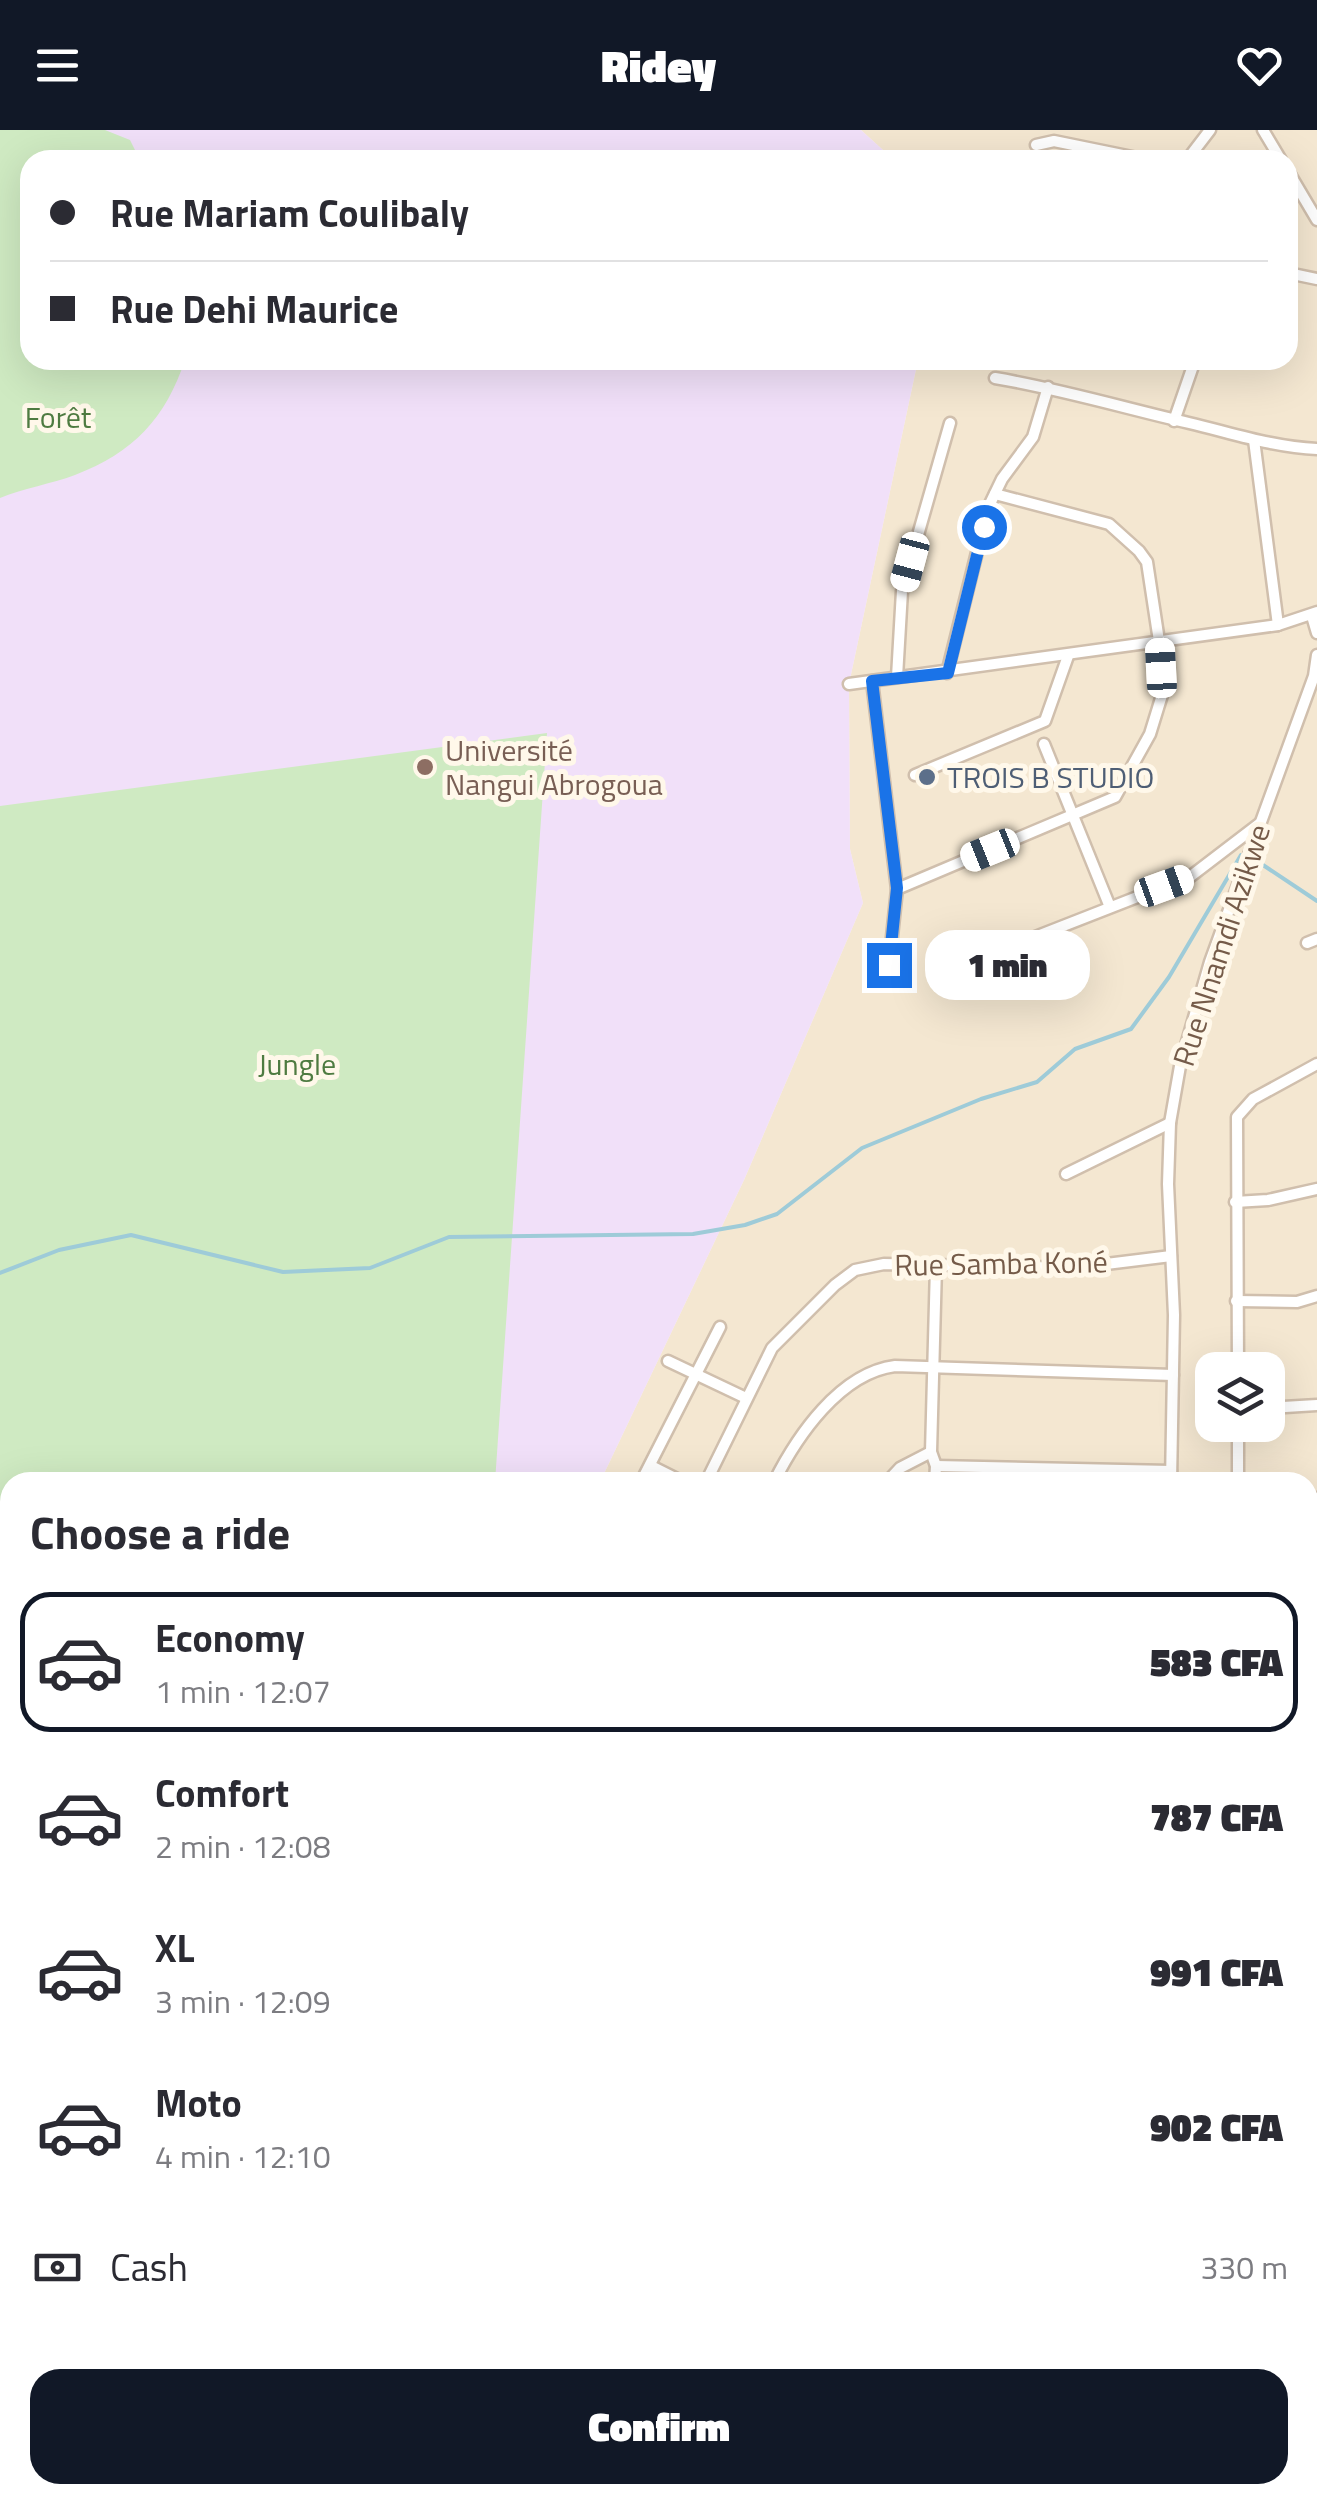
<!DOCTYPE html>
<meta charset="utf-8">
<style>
:root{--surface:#fff;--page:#f2f2f3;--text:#2b2b33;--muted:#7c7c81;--line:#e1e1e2;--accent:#111827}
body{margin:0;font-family:"Titillium Web",sans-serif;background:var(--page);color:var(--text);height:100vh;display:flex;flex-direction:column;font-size:38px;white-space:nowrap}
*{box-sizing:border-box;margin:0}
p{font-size:32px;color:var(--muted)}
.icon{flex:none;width:55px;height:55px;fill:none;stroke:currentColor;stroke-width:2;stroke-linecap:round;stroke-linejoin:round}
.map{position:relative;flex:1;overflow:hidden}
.details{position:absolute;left:0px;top:1342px;width:1318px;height:1032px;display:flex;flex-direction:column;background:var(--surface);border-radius:30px 30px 0 0;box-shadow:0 10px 40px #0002}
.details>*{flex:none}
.top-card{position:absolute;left:20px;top:20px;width:1278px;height:220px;border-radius:30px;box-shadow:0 10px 40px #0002;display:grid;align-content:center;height:220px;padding:0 30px;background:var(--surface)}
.buttons{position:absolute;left:1195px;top:1222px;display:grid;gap:20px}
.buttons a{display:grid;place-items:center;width:90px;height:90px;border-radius:20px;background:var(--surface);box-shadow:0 10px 40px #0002;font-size:50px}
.end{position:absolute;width:45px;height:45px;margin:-22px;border:12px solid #1a73e8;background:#fff;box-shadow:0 0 0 5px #fff}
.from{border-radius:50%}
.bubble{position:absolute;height:70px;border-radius:30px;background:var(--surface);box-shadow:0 10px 40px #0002;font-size:32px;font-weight:800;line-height:70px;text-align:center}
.car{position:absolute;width:30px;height:60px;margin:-30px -15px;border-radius:12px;box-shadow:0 0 8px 2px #0007;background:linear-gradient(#fff 24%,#345 0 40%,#fff 0 76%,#345 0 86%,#fff 0)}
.top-card b{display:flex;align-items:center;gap:35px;height:95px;font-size:38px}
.top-card b+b{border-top:2px solid var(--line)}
.top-card i{width:25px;height:25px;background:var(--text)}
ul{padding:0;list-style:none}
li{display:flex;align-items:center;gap:30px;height:140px;margin:0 20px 15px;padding:0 10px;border:5px solid transparent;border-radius:30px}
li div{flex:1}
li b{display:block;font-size:38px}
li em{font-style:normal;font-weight:800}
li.active{border-color:var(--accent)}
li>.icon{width:90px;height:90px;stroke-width:1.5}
h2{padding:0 30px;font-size:45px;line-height:120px}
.pay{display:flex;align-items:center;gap:25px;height:110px;padding:0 30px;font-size:38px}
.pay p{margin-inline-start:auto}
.primary-button{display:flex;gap:20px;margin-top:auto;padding:20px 30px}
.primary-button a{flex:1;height:115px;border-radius:30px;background:var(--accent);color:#fff;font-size:40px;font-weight:800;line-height:115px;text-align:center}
header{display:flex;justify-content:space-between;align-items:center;height:130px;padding:0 30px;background:var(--accent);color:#fff;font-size:45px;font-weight:800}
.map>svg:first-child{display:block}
.residential{fill:#f4e7d1;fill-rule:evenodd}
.industrial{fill:#ece5de}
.education{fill:#f1e0f9}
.green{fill:#cfeac2}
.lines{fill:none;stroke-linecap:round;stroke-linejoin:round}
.stream{stroke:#9ecbd8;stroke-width:4}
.street-casing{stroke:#d0bfad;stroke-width:15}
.street{stroke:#fff;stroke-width:10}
.route{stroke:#1a73e8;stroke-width:12}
.education-dot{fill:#8d6e63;stroke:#fff8ea;stroke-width:4}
.service-dot{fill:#5c6f8a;stroke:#fff8ea;stroke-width:4}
.labels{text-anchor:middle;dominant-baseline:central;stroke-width:10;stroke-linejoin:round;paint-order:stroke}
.park-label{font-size:30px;fill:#4e7b41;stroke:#fff8ea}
.education-label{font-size:30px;fill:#785e54;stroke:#fff8ea;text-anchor:start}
.service-label{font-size:30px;fill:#4e5e75;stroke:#fff8ea;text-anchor:start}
.street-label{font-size:30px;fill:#755b49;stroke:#fff8ea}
</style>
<header><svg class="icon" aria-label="menu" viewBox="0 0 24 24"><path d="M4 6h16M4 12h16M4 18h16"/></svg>Ridey<svg class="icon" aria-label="heart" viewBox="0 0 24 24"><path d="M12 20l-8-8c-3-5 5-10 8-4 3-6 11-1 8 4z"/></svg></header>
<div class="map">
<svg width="1317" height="2374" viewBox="0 0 1317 2374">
<rect width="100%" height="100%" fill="#fcf4e3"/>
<path class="residential" d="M861 0H1317V2374H0V1410L10 1400V2365H1308V1352H600L744 1050 863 773 850 719 849 554 918 230H1288V30H894ZM1212 1240H1268V1295H1212Z"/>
<polygon class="industrial" points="10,1839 10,2197 0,2203 0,1843"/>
<polygon class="education" points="0,0 861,0 894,30 30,30 30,230 918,230 849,554 850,719 863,773 744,1050 600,1352 10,1352 10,1400 0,1410"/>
<g class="green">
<path d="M0 0H105L130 10 140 30H30V230H185C165 289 134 322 75 345 51 354 24 358 0 368Z"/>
<polygon points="547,603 495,1352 10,1352 10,1400 0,1410 0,676"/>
<polygon points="1308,1924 1317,1925 1317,2374 748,2374 727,2365 1308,2365"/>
</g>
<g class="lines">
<g class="stream">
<polyline points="0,1143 59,1120 131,1105 283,1142 370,1138 449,1107 693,1104 745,1095 777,1084 862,1018 981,969 1037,952 1075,919 1131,899 1169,847 1241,725 1260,733 1317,771"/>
<polyline points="644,2365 655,2374"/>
</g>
<g class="street-casing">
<g id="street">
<polyline points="1263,0 1281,30"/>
<polyline points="1036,15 1054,11 1147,30"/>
<polyline points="1187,30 1210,0"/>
<polyline points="1288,41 1317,90"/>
<polyline points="1288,143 1317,149"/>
<path d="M995 248C1061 259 1124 278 1189 293 1232 303 1272 317 1317 319"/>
<polyline points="1174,291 1195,230"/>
<polyline points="1254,310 1278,495"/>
<polyline points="1312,486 1317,503"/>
<polyline points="947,543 988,378 1002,349 1033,307 1048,257"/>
<polyline points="897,547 902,461 950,293"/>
<polyline points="872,551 897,759"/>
<polyline points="849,554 1278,495 1317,482"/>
<polyline points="1044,614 1110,777"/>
<polyline points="915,645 1045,591 1068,526"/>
<polyline points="1307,813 1317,809"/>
<polyline points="989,825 1191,746 1259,694"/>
<polyline points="889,835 897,759 1115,667 1150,604 1162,565 1159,511 1147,432 1139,421 1109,394 995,364"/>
<polyline points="1066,1044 1170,993"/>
<polyline points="1235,1072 1268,1070 1317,1059"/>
<polyline points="1236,1171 1297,1172 1317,1166"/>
<polyline points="668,1231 746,1268"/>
<polyline points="1238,1240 1237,987 1253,969 1317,934"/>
<polyline points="1268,1278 1317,1275"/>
<polyline points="651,1336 683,1352"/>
<polyline points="936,1336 1171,1341"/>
<polyline points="641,1352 720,1197"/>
<polyline points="706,1352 772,1218 835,1155 855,1140 884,1134 1074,1138 1171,1126"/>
<path d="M774 1352C797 1306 840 1243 895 1236L1173 1245"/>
<polyline points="887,1352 900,1338 931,1322"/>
<polyline points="935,1352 936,1336 931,1322 936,1136"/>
<polyline points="1171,1352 1174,1185 1168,1054 1170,993 1180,936 1210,832 1314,546 1317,525"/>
<polyline points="1238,1352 1238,1295"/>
<polyline points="1308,1368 1317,1368"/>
<polyline points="0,1429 10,1424"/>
<polyline points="1308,1456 1317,1457"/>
<polyline points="0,1602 10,1613"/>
<polyline points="0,1680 10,1687"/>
<polyline points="1308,1795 1309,1776"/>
<polyline points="1308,1891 1317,1891"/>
<polyline points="242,2374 247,2365"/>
</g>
</g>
<use href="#street" class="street"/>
</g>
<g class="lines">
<polyline class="route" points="889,835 897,758 872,551 948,543 984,397"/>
</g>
<circle class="education-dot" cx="425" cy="637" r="10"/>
<circle class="service-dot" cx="927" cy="647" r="10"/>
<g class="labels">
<g class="park-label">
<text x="58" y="287">Forêt</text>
<text x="297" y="934">Jungle</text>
</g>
<g class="education-label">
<text x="445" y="620">Université<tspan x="445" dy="34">Nangui Abrogoua</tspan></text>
</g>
<g class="service-label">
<text x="947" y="647">TROIS B STUDIO</text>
</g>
<g class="street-label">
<text transform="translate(1221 815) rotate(-72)">Rue Nnamdi Azikwe</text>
<text transform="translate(1001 1133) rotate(-1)">Rue Samba Koné</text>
</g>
</g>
</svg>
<div class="buttons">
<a><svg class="icon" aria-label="layers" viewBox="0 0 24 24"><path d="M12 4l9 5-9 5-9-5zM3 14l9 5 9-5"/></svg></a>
</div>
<i class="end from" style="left:984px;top:397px"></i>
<i class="end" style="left:889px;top:835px"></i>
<div class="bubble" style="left:925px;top:800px;width:165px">1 min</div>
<i class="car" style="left:910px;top:432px;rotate:195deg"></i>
<i class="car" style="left:1161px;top:538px;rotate:357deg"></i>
<i class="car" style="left:990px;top:720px;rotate:248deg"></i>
<i class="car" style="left:1164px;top:756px;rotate:70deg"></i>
<div class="top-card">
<b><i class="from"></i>Rue Mariam Coulibaly</b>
<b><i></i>Rue Dehi Maurice</b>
</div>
<section class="details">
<h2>Choose a ride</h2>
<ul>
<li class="active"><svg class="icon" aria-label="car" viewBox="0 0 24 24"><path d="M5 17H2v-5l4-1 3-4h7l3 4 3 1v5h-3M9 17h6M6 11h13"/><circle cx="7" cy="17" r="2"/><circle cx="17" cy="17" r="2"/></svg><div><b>Economy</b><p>1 min · 12:07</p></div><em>583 CFA</em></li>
<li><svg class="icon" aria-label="car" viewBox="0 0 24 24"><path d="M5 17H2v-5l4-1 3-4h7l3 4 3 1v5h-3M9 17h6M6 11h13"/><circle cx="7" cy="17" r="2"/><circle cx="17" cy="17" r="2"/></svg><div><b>Comfort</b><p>2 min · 12:08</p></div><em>787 CFA</em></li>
<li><svg class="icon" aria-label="car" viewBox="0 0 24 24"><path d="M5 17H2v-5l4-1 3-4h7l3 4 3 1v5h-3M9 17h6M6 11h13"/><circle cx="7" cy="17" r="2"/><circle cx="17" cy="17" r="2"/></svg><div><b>XL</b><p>3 min · 12:09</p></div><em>991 CFA</em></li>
<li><svg class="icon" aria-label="car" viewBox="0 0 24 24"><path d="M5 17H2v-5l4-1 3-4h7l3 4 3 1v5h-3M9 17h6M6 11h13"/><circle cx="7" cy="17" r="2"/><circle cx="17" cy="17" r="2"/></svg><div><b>Moto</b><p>4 min · 12:10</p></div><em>902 CFA</em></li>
</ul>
<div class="pay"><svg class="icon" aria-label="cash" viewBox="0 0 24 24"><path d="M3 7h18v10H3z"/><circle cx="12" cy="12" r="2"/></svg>Cash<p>330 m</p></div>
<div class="primary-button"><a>Confirm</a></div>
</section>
</div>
